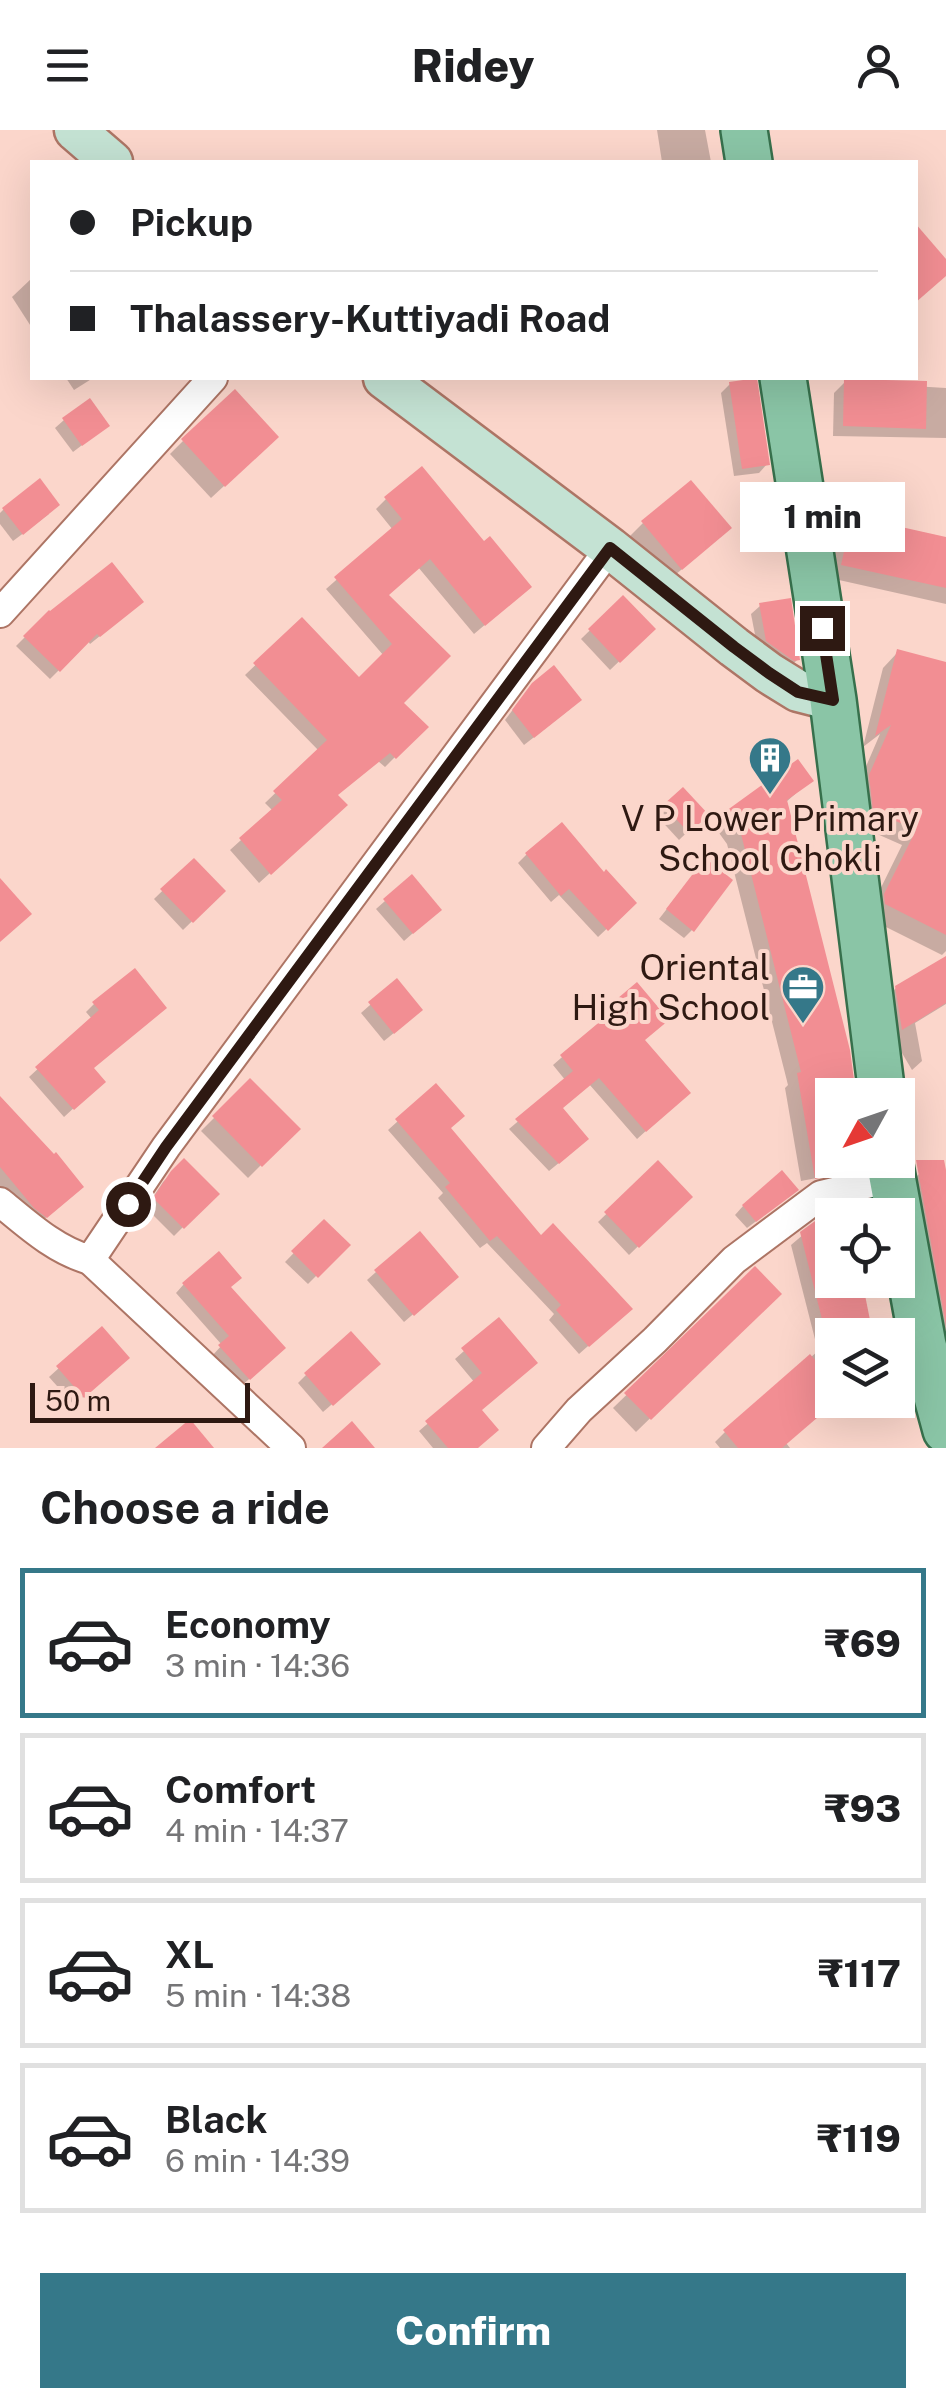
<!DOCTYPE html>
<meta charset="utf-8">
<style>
:root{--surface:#fff;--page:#f6f6f6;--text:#202124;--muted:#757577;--line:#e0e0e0;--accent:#357889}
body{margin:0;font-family:"Public Sans",sans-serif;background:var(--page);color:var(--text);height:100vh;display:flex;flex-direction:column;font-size:38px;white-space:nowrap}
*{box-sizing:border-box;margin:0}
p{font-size:32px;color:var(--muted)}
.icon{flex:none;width:55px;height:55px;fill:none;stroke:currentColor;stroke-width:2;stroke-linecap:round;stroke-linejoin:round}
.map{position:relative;height:1318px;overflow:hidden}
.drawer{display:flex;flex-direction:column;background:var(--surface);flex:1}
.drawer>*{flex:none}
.hud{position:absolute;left:30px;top:30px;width:888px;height:220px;border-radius:0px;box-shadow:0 10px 40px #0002;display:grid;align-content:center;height:220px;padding:0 40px;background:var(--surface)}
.needle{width:65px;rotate:230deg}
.controls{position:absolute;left:815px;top:948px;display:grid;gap:20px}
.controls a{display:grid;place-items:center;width:100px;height:100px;border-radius:0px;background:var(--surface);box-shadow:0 10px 40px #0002;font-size:50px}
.scale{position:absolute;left:30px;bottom:25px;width:220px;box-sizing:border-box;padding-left:10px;border:5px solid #2e1912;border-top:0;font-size:28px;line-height:35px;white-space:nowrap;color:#2e1912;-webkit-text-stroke:8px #fbd6cb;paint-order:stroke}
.end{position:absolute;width:45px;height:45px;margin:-22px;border:12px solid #2e1912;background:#fff;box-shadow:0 0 0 5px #fff}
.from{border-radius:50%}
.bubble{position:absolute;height:70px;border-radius:0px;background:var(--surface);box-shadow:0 10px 40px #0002;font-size:32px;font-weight:800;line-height:70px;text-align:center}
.hud b{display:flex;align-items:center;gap:35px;height:95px;font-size:38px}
.hud b+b{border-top:2px solid var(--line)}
.hud i{width:25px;height:25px;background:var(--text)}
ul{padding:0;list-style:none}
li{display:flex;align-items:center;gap:30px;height:150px;margin:0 20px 15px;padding:0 20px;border:5px solid var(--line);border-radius:0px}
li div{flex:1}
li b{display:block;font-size:38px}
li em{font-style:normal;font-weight:800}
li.selected{border-color:var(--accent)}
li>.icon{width:90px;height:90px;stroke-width:1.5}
h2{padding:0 40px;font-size:45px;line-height:120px}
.cta{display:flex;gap:20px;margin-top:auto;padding:20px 40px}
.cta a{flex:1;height:115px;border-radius:0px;background:var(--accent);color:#fff;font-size:40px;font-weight:800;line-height:115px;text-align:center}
header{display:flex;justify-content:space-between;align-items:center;height:130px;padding:0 40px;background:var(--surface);font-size:45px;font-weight:800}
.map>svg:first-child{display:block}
.shadow{fill:#0003}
.building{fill:#f28e93}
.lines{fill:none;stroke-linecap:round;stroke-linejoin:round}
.minor-casing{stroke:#ad7565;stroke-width:32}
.secondary-casing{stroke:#ad7565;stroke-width:45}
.primary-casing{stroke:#37704c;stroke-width:50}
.minor{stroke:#fff;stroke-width:28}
.secondary{stroke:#c4e2d3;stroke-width:40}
.primary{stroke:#8ac5a6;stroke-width:45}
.route{stroke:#2e1912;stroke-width:12}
.labels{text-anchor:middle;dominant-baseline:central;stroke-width:8;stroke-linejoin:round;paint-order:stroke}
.poi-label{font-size:35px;fill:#2e1912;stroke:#fbd6cb}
</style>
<header><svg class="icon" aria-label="menu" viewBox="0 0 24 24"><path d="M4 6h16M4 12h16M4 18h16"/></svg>Ridey<svg class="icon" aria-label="person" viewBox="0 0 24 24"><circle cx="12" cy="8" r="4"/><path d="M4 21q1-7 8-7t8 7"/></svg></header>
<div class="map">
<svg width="946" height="1318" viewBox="0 0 946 1318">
<rect width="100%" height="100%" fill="#fbd6cb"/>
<g class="shadow">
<polygon points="657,0 705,0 711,32 662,32"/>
<polygon points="32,148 32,198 12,167"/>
<polygon points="66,248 93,248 74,260"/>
<polygon points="845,252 946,258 946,308 833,306 834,263"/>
<polygon points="730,254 767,334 759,343 734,346 721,263"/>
<polygon points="64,290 107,296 73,322 55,298"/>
<polygon points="183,311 263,320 211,368 170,324"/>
<polygon points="386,369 519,466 474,504 418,437 386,465 401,573 425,597 385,637 378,631 335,666 334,685 259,753 230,720 273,681 265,673 319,621 245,545 302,490 359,551 384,526 326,459 393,400 376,379"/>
<polygon points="4,379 49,384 13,411 0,394 0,383"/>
<polygon points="853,389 946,409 946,474 830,448 839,402"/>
<polygon points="643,393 715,411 668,451 630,406"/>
<polygon points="623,468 653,499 610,540 581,509"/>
<polygon points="760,476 798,529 789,538 758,520 751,484"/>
<polygon points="132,480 90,514 88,511 50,549 16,516 49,483"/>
<polygon points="898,522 946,534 946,821 942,825 870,789 869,782 902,715 859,696 855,662 880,604 863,617 883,538"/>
<polygon points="524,565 570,579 524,615 505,590"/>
<polygon points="797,632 811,650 785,673 853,965 832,965 832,1030 859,1030 848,1042 801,1051 785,958 788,955 727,714 714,696 727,683"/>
<polygon points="682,660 705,685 679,710 656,685"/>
<polygon points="527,724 603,745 634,773 598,807 559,765 551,772 518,733"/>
<polygon points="193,731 223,761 183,800 154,769"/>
<polygon points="697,740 692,800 684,808 659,789"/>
<polygon points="385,771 430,788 404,811 376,779"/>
<polygon points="946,829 946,874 915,893 922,931 912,940 892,906 887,867 896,858"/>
<polygon points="135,841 91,939 103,951 64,987 29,947 92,889 86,882 94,874"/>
<polygon points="396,852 411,889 384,911 361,883"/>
<polygon points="637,856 642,911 679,971 637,1009 589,954 561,979 577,1018 549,1041 509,999 566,951 553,935 607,888 604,885"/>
<polygon points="250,952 297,999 248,1048 201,1001"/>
<polygon points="436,957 448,998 541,1108 621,1187 579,1224 549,1190 554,1184 487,1113 480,1118 438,1068 443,1063 388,1000"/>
<polygon points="0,976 73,1065 37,1095 26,1086 0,1056"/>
<polygon points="184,1031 216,1064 174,1106 146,1078 163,1052"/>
<polygon points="658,1034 689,1067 629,1125 598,1092"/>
<polygon points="919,1044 946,1053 946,1257 907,1057"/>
<polygon points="787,1068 747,1098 735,1085 743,1076"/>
<polygon points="832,1086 832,1150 860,1150 872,1205 832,1205 832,1270 837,1270 786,1313 790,1318 720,1318 715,1312 725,1302 818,1221 791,1115 823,1088"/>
<polygon points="324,1092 347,1115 308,1154 285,1132"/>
<polygon points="755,1140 778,1164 636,1302 613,1278"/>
<polygon points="376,1142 447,1155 404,1192 367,1150"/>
<polygon points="184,1154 228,1158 274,1227 240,1257 212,1226 222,1215 176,1163"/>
<polygon points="499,1190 480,1280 476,1318 433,1318 419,1301 475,1253 455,1229"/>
<polygon points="102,1199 118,1236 74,1275 49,1247"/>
<polygon points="369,1242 323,1282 298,1253 306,1245"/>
<polygon points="843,1270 881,1270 873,1278 846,1284"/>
</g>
<g class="building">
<polygon points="915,93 946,129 946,146 915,173"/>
<polygon points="757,248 770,335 742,339 729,252"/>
<polygon points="844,249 927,251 926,299 843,296"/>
<polygon points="235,259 279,307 225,357 181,309"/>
<polygon points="90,268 110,296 82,316 62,288"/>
<polygon points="422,336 484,411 490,406 532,457 485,496 430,429 389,465 451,526 404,573 429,597 396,629 390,623 338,665 348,675 271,745 239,708 282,670 273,661 327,610 253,533 302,487 359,547 392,514 334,447 402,389 384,367"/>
<polygon points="40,348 60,375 23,405 2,378"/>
<polygon points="691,350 732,398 682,440 641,391"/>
<polygon points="852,386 946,407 946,458 841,435"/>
<polygon points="112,432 144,472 100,507 97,504 60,542 23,506 49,480 50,481"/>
<polygon points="623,465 656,499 620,533 588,499"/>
<polygon points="791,468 800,530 794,531 766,511 759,473"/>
<polygon points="897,519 946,532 946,805 885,774 884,764 916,700 873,681 869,645 891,595 875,606"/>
<polygon points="554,535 582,570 534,608 512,580 532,553"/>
<polygon points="798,629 814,651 787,670 850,920 856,965 832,965 832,1044 815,1049 797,943 801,942 740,700 726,681"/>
<polygon points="683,657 709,685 689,703 663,675"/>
<polygon points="562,692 604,742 606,739 637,773 608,801 569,759 561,766 525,723"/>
<polygon points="194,728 226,761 193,793 160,759"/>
<polygon points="705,728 733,750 694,802 666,779"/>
<polygon points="412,744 442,780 413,804 383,769"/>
<polygon points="0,748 32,784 0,812"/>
<polygon points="946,826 946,873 902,900 895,856"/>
<polygon points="135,838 167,878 94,938 106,952 74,980 35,937 99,880 92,872"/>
<polygon points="397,848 423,880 394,904 368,872"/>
<polygon points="637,852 669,890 645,910 691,963 646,1002 599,948 563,978 589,1009 559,1034 515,989 573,941 560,925 615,879 611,874"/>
<polygon points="250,948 301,999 262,1037 212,986"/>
<polygon points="436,953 465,986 451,998 541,1105 553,1093 633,1179 589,1217 556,1180 561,1175 497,1106 490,1111 445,1057 450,1053 395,989"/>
<polygon points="0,966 54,1024 56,1022 84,1057 47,1088 34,1078 0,1037"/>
<polygon points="184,1028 220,1064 184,1099 153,1068 171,1041"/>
<polygon points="658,1030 693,1067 639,1118 604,1082"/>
<polygon points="916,1030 944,1030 946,1040 946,1195"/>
<polygon points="782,1040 799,1060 756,1092 742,1075"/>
<polygon points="822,1086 832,1098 832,1150 862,1150 873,1205 826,1205 800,1102"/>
<polygon points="324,1089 351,1115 318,1148 291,1121"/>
<polygon points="420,1101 459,1147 414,1186 374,1140"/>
<polygon points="219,1121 242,1148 231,1157 286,1218 250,1250 218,1215 229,1206 182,1153"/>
<polygon points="755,1136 782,1164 651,1290 624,1263"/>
<polygon points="499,1187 538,1233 482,1280 499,1300 478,1318 448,1318 425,1291 482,1243 461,1218"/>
<polygon points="102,1196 130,1228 84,1268 56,1236"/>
<polygon points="351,1201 381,1234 333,1276 304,1243"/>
<polygon points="810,1224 832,1250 832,1275 782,1318 738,1318 723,1300"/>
<polygon points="190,1289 214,1318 155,1318"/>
<polygon points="352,1291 375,1318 322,1318"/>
</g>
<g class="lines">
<g class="minor-casing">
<g id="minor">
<polyline points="0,483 213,248"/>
<path d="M0 1072C28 1095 55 1120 90 1130L166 1017 610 418"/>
<polyline points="90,1130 291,1318"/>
<polyline points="546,1318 579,1280 655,1210 734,1130 821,1065 892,1048"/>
</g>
</g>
<g class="secondary-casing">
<g id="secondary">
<polyline points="75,0 112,32"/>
<polyline points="384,248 610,418 734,517 769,543 798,561 833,570"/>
</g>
</g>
<g class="primary-casing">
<g id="primary">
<polyline points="744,0 749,32"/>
<polyline points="783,248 833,570 882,965"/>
<polyline points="889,1030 923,1215 946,1300"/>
</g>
</g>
<use href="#minor" class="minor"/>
<use href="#secondary" class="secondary"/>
<use href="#primary" class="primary"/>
</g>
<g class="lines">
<polyline class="route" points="128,1074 166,1017 610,418 734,517 769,543 798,562 833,570 822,498"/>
</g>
<defs>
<g id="building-pin" transform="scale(2.25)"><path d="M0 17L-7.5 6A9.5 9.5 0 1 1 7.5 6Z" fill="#357889" stroke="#fbd6cb"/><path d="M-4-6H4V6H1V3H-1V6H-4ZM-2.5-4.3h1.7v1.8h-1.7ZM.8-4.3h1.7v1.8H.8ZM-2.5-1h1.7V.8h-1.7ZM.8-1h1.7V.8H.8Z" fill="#fff"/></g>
<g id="office-pin" transform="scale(2.25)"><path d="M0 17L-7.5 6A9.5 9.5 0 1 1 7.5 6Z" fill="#357889" stroke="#fbd6cb"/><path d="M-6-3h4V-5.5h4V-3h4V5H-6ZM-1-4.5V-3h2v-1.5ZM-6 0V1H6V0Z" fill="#fff"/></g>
</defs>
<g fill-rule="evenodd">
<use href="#building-pin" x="770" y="628"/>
<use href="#office-pin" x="803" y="857"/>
</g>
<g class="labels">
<g class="poi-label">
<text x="770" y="688">V P Lower Primary<tspan x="770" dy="40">School Chokli</tspan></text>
<text x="770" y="837" text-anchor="end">Oriental<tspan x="770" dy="40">High School</tspan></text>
</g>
</g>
</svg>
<div class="controls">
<a><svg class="needle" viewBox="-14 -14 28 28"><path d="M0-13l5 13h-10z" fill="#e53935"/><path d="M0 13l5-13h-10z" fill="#757577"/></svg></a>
<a><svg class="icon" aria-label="locate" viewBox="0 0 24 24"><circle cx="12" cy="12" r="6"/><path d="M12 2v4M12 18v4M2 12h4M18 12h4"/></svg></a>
<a><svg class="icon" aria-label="layers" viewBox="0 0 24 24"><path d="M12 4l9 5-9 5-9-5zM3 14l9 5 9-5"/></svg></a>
</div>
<div class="scale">50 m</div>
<i class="end from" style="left:128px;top:1074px"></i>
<i class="end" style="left:822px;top:498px"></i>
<div class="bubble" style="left:740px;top:352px;width:165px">1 min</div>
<div class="hud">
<b><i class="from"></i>Pickup</b>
<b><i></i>Thalassery-Kuttiyadi Road</b>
</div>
</div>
<section class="drawer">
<h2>Choose a ride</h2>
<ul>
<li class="selected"><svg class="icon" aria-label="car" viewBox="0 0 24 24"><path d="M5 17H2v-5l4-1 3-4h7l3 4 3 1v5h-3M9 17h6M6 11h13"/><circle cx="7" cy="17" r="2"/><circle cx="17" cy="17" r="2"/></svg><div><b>Economy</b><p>3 min · 14:36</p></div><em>₹69</em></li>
<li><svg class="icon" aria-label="car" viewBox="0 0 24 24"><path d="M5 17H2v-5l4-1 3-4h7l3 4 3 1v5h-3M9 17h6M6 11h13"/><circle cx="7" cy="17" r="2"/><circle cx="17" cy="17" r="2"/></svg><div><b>Comfort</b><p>4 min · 14:37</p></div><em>₹93</em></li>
<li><svg class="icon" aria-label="car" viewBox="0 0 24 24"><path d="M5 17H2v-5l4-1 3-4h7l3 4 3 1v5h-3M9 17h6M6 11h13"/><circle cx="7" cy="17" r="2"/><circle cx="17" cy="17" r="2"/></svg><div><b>XL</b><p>5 min · 14:38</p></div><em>₹117</em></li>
<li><svg class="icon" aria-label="car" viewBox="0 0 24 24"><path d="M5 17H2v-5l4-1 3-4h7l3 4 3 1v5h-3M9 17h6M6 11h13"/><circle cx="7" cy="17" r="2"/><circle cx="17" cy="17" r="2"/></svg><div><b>Black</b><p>6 min · 14:39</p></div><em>₹119</em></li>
</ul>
<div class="cta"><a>Confirm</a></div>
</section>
